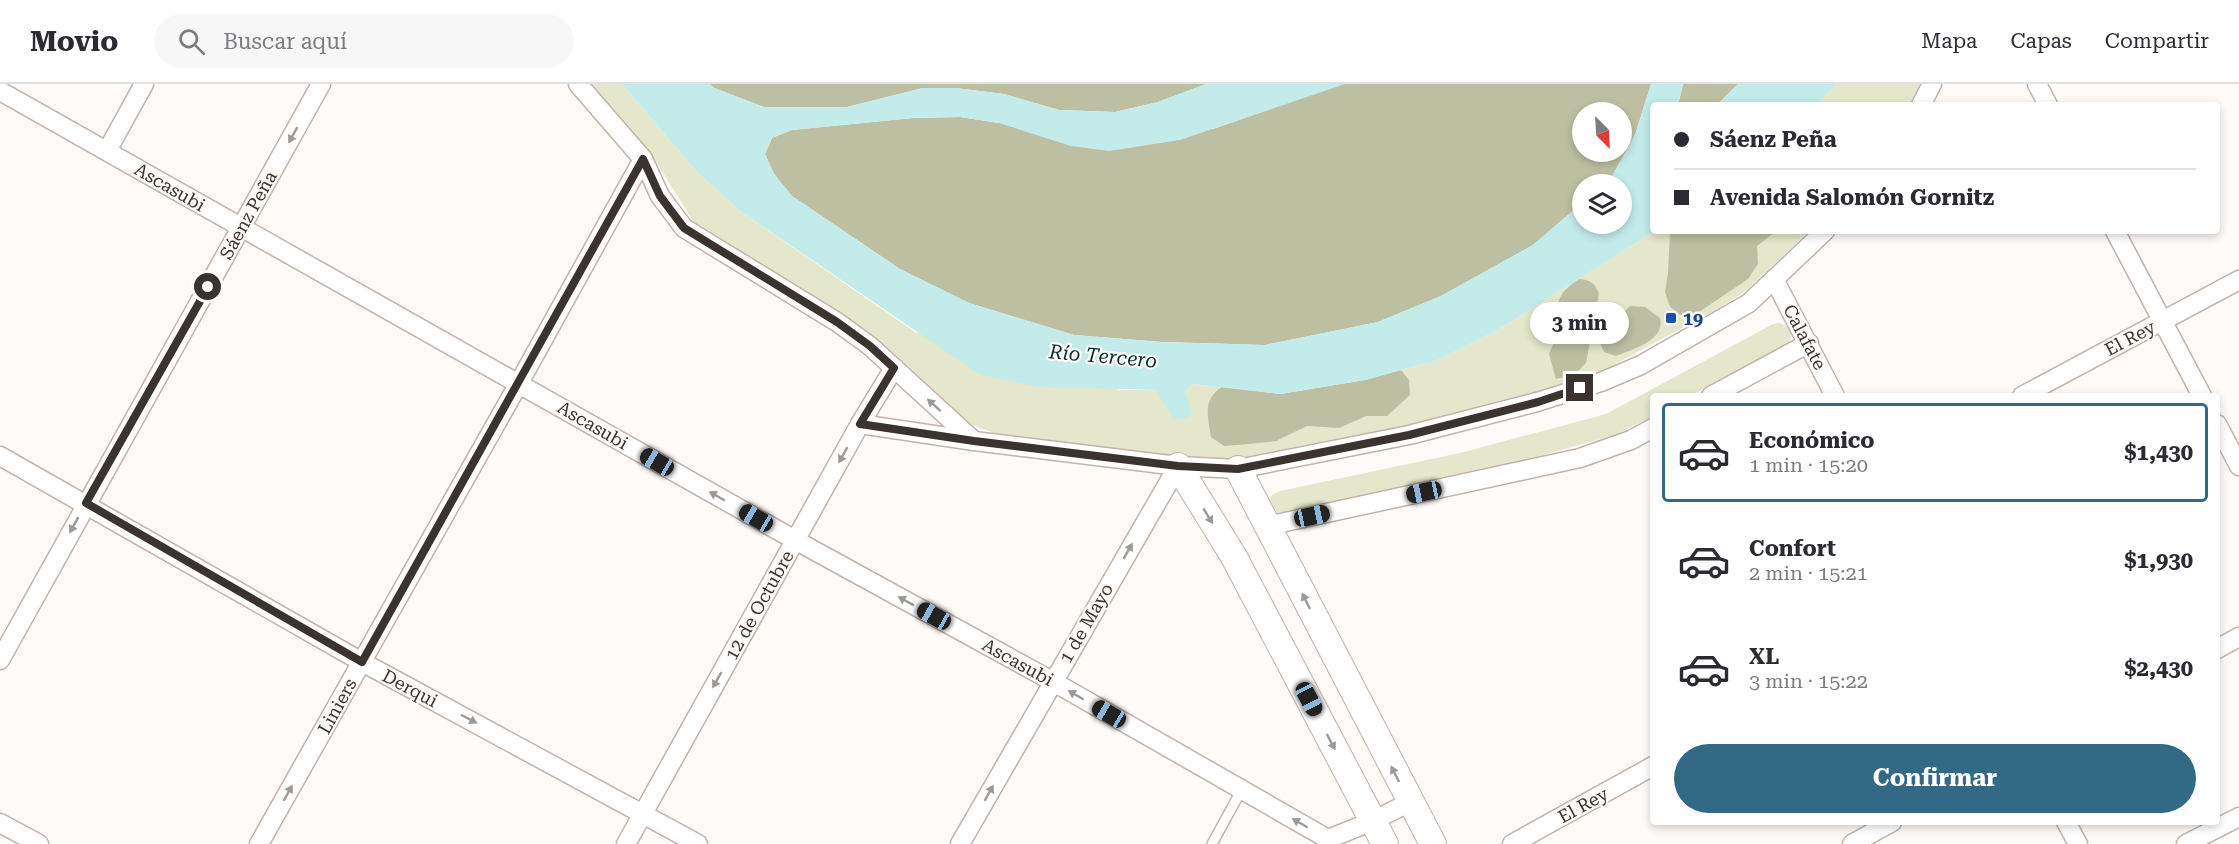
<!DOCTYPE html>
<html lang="es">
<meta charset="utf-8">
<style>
:root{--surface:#fff;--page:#f7f7f7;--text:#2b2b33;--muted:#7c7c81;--line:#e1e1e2;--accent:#326984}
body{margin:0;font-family:"Roboto Serif",serif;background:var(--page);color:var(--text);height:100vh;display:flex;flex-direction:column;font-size:22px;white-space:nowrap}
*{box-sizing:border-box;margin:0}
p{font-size:20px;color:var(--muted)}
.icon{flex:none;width:33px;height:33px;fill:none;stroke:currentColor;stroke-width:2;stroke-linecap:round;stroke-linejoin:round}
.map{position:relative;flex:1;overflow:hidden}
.drawer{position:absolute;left:1650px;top:309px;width:570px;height:432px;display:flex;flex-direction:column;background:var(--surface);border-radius:6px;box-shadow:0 3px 9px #0003}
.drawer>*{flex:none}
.guide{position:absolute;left:1650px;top:18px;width:570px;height:132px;border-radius:6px;box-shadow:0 3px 9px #0003;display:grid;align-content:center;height:132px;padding:0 24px;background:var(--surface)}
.needle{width:39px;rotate:156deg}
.controls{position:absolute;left:1572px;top:18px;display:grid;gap:12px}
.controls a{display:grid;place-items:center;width:60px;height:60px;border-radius:50%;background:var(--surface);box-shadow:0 3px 9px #0003;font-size:30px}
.end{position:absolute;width:27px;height:27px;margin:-14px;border:8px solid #3a332f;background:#fff;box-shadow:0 0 0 3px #fff}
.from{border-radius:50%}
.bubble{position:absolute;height:42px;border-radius:21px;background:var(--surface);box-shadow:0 3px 9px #0003;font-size:20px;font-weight:700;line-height:42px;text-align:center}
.car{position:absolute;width:18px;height:36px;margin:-18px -9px;border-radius:8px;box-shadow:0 0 4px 2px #0007;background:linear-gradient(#222 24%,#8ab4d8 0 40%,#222 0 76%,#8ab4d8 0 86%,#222 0)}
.guide b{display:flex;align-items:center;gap:21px;height:57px;font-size:22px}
.guide b+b{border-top:2px solid var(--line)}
.guide i{width:15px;height:15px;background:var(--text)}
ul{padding:10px 0 0;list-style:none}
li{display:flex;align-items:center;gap:18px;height:99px;margin:0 12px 9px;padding:0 12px;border:3px solid transparent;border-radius:6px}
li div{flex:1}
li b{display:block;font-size:22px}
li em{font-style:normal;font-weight:700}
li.on{border-color:var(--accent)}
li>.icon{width:54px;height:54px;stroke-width:1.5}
.primary-button{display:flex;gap:12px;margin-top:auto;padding:12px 24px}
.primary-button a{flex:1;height:69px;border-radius:36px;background:var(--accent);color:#fff;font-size:24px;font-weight:700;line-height:69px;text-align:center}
header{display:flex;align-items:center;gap:36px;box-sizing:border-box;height:84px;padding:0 30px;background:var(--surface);border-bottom:2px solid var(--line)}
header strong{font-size:28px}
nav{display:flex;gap:33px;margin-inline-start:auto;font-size:21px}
.search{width:420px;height:54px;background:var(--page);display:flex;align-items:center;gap:15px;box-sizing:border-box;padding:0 21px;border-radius:33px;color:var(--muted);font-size:22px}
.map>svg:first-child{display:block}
.green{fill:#e4e7cb}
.forest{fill:#bcbfa1;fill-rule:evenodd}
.water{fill:#c3ebea}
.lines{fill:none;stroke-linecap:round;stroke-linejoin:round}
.lane-casing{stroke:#c3b2a9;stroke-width:12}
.street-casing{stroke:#c3b2a9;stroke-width:21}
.secondary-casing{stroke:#c3b2a9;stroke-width:28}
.lane{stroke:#fff;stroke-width:9}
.street{stroke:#fff;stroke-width:18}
.secondary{stroke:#fff;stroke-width:26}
.oneway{fill:#9c9997}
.route{stroke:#3a332f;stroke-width:8}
.transit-dot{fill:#1a4fb4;stroke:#fefaf8;stroke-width:2}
.labels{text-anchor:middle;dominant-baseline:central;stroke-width:4.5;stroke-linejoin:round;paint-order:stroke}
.street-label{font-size:18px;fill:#3a332f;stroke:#fefaf8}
.transit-label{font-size:18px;font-weight:bold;fill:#164399;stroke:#fefaf8;text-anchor:start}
.water-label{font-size:20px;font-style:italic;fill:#0a3232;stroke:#fefaf8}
</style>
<header>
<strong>Movio</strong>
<div class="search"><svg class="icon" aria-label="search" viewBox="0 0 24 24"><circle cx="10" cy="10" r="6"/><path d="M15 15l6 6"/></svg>Buscar aquí</div>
<nav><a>Mapa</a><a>Capas</a><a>Compartir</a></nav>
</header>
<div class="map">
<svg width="2239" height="760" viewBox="0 0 2239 760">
<rect width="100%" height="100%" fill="#fefaf8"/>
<g class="green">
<polygon points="591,0 622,0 697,88 740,127 915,248 1120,306 1157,306 1175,335 1186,316 1185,308 1192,300 1281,310 1365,296 1438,276 1498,246 1655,147 1809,147 1746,207 1714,227 1602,287 1536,309 1407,341 1236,375 1178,373 999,351 972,341 868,247 693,137 650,68"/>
<polygon points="1837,0 1920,0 1909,21 1817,21"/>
<path d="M1779 239C1790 242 1793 249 1789 259L1690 312H1653V332L1615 351 1514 379 1464 392 1284 429 1274 428 1269 420 1272 411 1280 407 1460 369 1606 330 1773 240Z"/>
</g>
<g class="forest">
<polygon points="710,0 1206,0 1158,18 1115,28 1059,26 1004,10 955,4 923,4 847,23 764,23 714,4"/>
<path d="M1342 0H1651L1635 51 1610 96 1604 100H1582V119L1533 161 1441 212 1378 238 1265 261 1162 258 1074 251 969 219 900 185 792 112 774 90 765 70 772 54 792 46 913 34 960 33 999 39 1213 45ZM1582 28H1622V68H1582Z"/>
<polygon points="1683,0 1738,0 1717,21 1678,21"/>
<polygon points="1670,147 1776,147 1757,162 1758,180 1748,195 1699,228 1681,231 1670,223 1665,208 1668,189"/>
<path d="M1579 195C1591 196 1595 199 1599 210L1586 279 1575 290 1556 295 1549 270C1551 264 1555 258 1556 252 1559 224 1551 213 1579 195Z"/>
<path d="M1630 222 1645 223 1660 234C1666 256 1633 265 1616 272L1604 268 1600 259 1606 247Z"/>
<path d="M1401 286 1409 296 1410 311 1387 332H1366L1339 344 1307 342 1276 357 1250 360 1224 362 1211 353C1208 334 1202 315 1222 303L1281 310 1365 296Z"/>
</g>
<g class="water">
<polygon points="622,0 710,0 714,4 764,23 847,23 923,4 955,4 1004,10 1059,26 1115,28 1158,18 1206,0 1345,0 1180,56 1109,67 1071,62 999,39 960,33 913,34 792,46 772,54 765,70 774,90 792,112 900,185 969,219 1074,251 1162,258 1265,261 1378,238 1441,212 1533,161 1582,119 1582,140 1622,140 1622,100 1604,100 1610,96 1635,51 1651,0 1683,0 1678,21 1653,21 1653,147 1655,147 1498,246 1438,276 1365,296 1280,310 1192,300 1185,308 1192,330 1183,335 1174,335 1156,306 1037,303 979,290 740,127 697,88"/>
<polygon points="1738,0 1837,0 1817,21 1717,21"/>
</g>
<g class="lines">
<g class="lane-casing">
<polyline id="lane" points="1212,760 1242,705"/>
</g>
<g class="street-casing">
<g id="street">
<polyline points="578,0 643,75 660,112 684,144 837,238 870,262 974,357"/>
<polyline points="2037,0 2048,21"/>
<polyline points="0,7 795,456 1052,597 1328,755 1373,737 1410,718"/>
<polyline points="1921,21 1932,0"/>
<polyline points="107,67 144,0"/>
<polyline points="2115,147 2202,312"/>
<polyline points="1774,195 1835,312"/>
<polyline points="1711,312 1809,259"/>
<polyline points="2022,312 2239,196"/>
<polyline points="860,340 974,357 1178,382 1238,385 1409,351 1537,318 1601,298 1641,281 1749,219 1825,147"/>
<polyline points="2217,340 2239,382"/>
<polyline points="0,372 362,578 698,760"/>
<polyline points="1267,442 1580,374 1631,356 1653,344"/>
<polyline points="2217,565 2239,553"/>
<polyline points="0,576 321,0"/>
<polyline points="2066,738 2078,760"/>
<polyline points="0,739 39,760"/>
<polyline points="259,760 519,299 643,75"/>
<polyline points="626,760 860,340 894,284"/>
<polyline points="960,760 1178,382"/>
<polyline points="1512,760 1653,682"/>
<polyline points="1852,760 1892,738"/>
<polyline points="2186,760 2239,733"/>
</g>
</g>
<g class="secondary-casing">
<g id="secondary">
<polyline points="1178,382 1234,473 1385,760"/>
<polyline points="1238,385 1433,760"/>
</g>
</g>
<use href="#lane" class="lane"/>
<use href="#street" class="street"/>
<use href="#secondary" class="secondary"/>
</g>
<defs><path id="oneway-solid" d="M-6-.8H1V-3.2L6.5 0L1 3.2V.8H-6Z" transform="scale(1.5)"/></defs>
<g class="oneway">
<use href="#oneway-solid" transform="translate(293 51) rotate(119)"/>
<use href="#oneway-solid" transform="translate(934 321) rotate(-138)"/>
<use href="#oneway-solid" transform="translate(843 371) rotate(119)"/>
<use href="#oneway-solid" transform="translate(717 412) rotate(-150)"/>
<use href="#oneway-solid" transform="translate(1208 432) rotate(59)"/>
<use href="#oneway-solid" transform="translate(74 441) rotate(119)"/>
<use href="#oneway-solid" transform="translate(1128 467) rotate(-60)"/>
<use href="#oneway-solid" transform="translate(906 517) rotate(-151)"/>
<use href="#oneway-solid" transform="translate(1306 517) rotate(-117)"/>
<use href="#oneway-solid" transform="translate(717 596) rotate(119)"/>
<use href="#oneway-solid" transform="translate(1076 611) rotate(-150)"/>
<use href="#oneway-solid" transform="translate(469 635) rotate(28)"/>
<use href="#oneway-solid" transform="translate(1331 658) rotate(62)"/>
<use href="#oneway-solid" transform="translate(1395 690) rotate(-117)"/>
<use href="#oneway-solid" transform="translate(288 709) rotate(-61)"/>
<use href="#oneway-solid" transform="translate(989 709) rotate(-61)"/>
<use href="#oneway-solid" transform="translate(1300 739) rotate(-150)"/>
</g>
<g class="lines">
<polyline class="route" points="208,203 86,419 362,578 643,75 660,112 684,144 837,238 870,262 894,284 860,340 974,357 1178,382 1238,385 1409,351 1538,318 1580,304"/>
</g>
<rect class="transit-dot" x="1665" y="228" width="12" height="12" rx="3"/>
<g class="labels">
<g class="street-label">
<text transform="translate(170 103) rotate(30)">Ascasubi</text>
<text transform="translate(248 131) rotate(-61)">Sáenz Peña</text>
<text transform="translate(1805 253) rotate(62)">Calafate</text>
<text transform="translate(2130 254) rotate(-28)">El Rey</text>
<text transform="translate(593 341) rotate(30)">Ascasubi</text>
<text transform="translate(759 521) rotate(-61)">12 de Octubre</text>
<text transform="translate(1086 539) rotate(-60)">1 de Mayo</text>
<text transform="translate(1018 578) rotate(29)">Ascasubi</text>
<text transform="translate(410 604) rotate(28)">Derqui</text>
<text transform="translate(337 622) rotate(-61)">Liniers</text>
<text transform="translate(1583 721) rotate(-29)">El Rey</text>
</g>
<g class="transit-label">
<text x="1683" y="234">19</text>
</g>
<g class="water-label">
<text transform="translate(1103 272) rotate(5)">Río Tercero</text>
</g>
</g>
</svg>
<div class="controls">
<a><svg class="needle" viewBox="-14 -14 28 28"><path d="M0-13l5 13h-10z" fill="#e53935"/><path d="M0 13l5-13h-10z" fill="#7c7c81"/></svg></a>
<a><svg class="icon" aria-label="layers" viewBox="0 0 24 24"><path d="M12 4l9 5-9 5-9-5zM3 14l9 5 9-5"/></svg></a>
</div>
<i class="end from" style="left:208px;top:203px"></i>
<i class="end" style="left:1580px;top:304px"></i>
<div class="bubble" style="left:1530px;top:218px;width:99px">3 min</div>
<i class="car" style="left:657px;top:378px;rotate:300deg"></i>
<i class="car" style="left:1424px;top:408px;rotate:258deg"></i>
<i class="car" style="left:1312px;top:432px;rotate:78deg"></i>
<i class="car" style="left:756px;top:434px;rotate:300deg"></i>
<i class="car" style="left:934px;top:532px;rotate:299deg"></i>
<i class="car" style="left:1309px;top:615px;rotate:152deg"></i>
<i class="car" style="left:1109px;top:630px;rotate:300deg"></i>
<div class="guide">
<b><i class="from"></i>Sáenz Peña</b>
<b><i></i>Avenida Salomón Gornitz</b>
</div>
<section class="drawer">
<ul>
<li class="on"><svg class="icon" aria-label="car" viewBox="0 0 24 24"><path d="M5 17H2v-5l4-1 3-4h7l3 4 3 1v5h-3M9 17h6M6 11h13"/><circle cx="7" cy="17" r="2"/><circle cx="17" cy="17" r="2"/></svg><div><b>Económico</b><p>1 min · 15:20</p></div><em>$1,430</em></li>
<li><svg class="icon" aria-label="car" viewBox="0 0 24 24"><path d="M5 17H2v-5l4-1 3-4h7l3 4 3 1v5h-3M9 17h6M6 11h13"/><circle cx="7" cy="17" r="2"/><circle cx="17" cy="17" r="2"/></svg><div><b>Confort</b><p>2 min · 15:21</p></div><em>$1,930</em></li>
<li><svg class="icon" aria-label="car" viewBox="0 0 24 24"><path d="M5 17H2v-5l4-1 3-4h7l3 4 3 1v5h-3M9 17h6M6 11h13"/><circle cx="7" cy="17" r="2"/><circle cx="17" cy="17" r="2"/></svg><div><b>XL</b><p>3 min · 15:22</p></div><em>$2,430</em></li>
</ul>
<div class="primary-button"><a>Confirmar</a></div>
</section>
</div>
